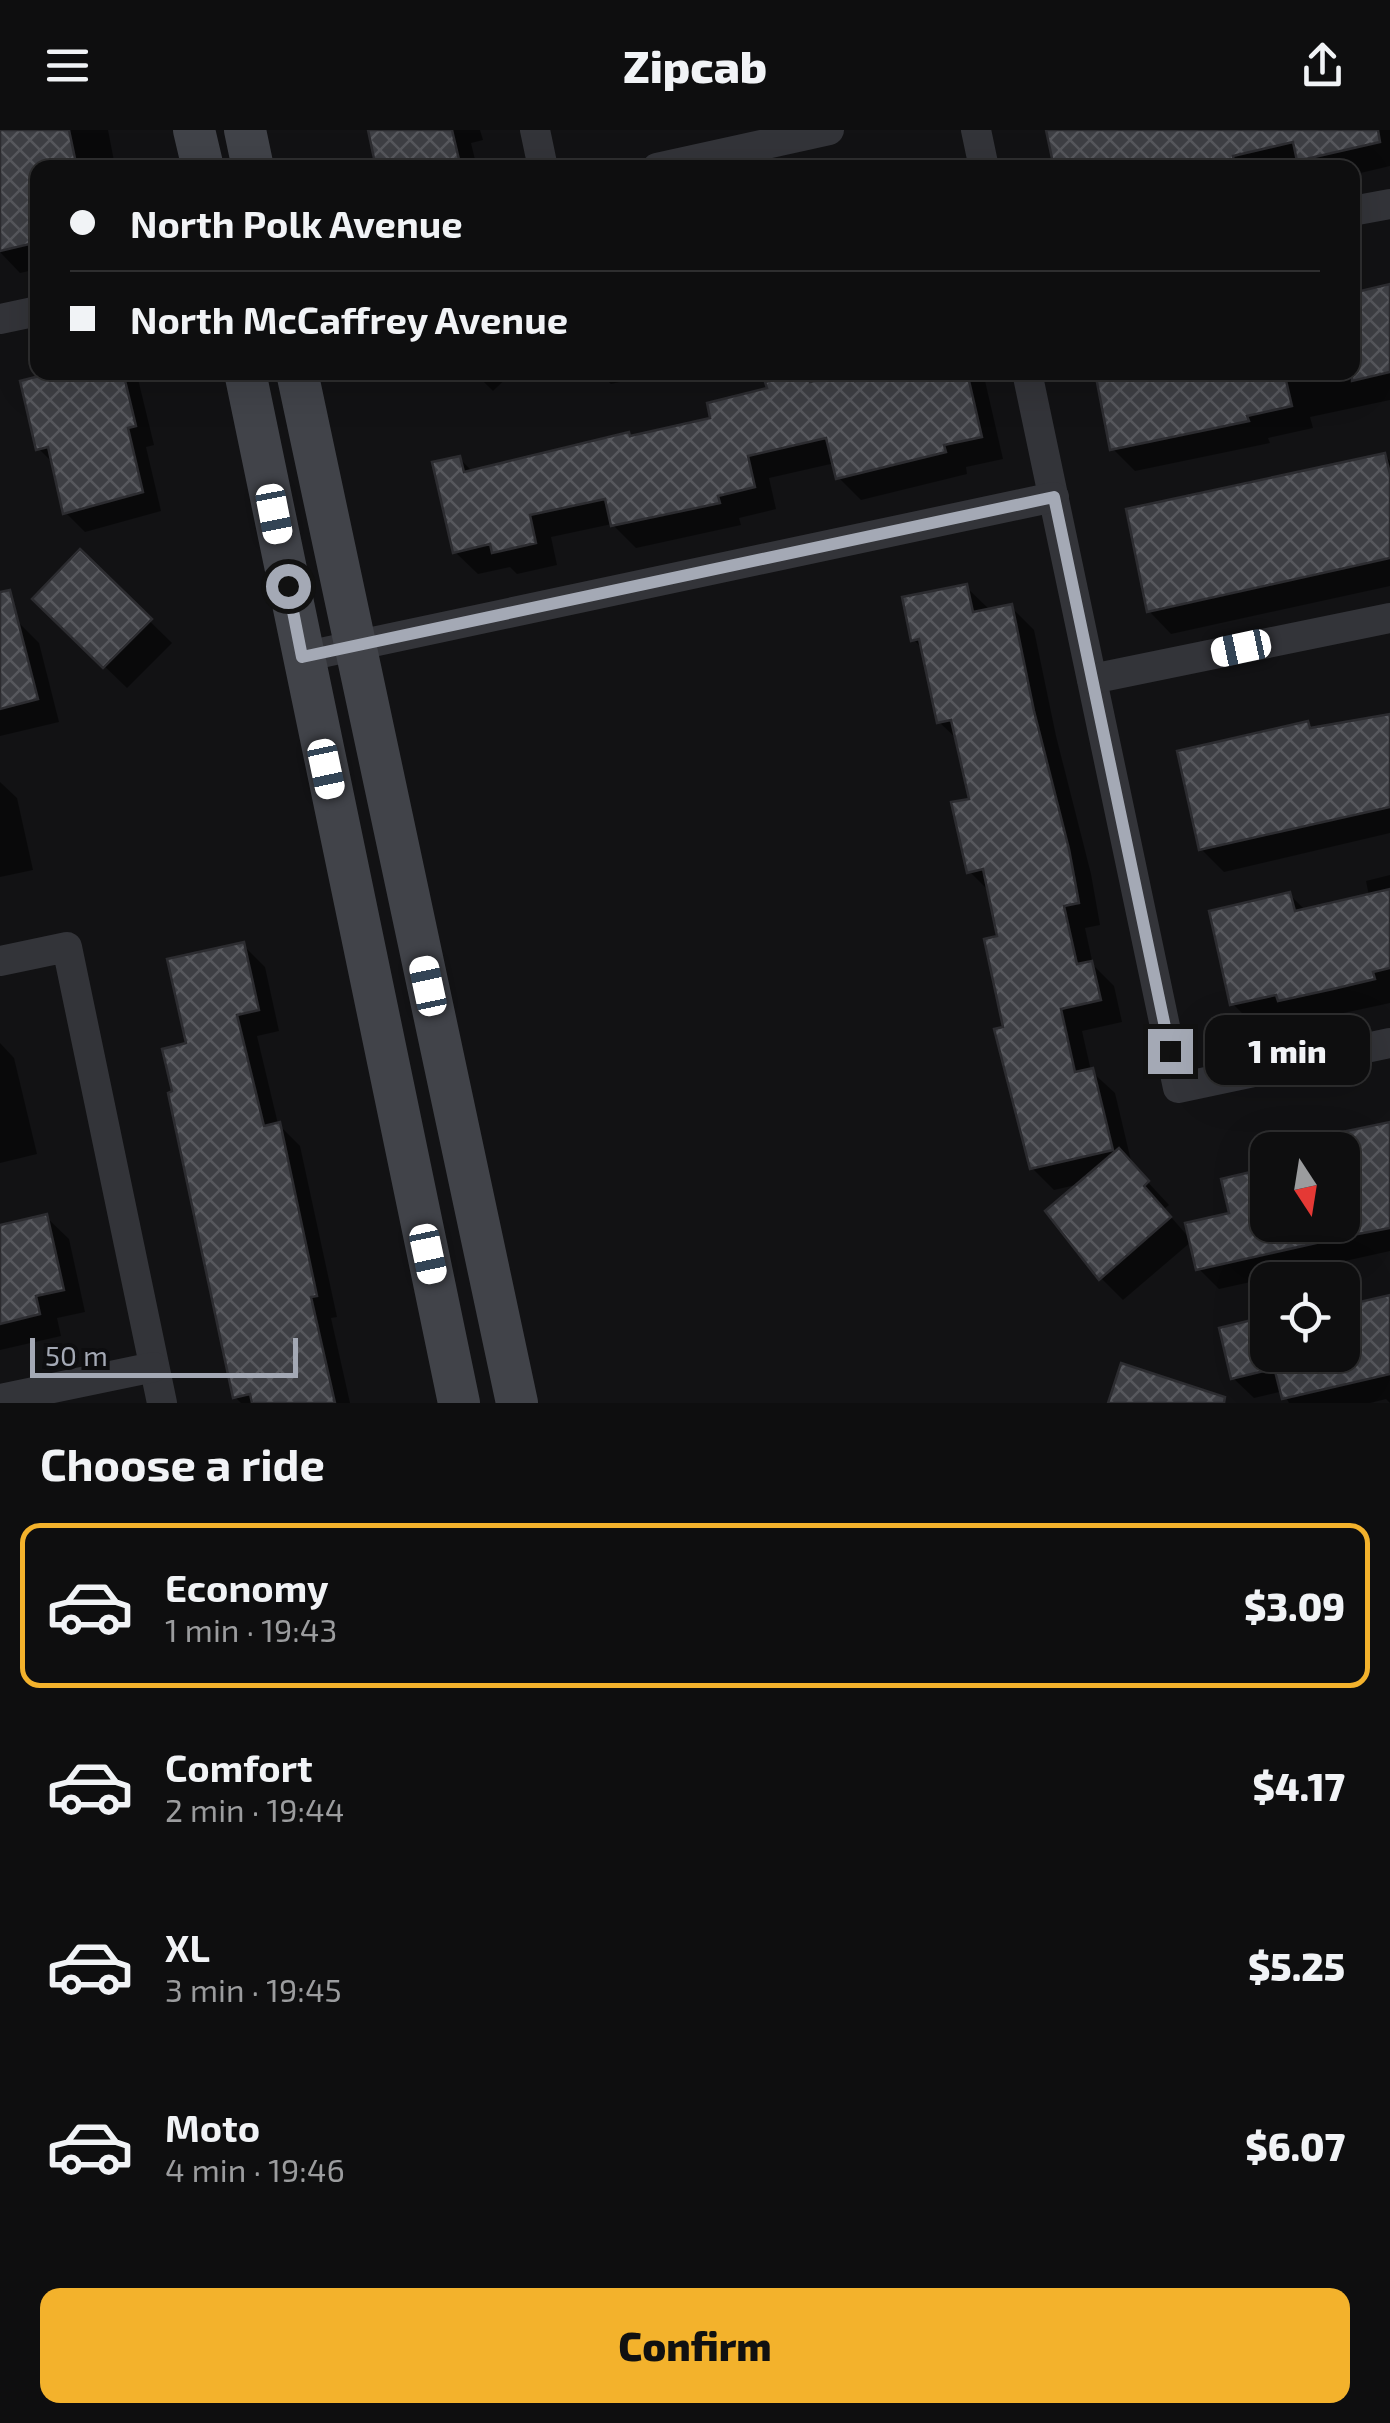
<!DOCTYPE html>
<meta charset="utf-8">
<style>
:root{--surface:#0e0e0f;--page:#171718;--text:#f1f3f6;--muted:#9b9c9e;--line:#2e2e2f;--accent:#f3b22c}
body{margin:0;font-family:"Exo 2",sans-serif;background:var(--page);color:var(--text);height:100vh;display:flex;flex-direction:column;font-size:38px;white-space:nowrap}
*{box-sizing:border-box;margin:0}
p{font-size:32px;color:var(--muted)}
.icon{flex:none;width:55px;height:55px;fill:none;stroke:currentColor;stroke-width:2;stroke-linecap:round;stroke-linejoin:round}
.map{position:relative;height:1273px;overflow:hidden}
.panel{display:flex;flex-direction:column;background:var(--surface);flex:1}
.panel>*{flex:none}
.guide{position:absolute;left:30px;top:30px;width:1330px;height:220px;border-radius:20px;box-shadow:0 10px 40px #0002,0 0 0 2px var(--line);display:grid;align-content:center;height:220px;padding:0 40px;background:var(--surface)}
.needle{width:65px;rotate:168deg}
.buttons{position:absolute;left:1250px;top:1002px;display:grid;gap:20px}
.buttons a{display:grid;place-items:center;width:110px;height:110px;border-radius:20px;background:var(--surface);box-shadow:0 10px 40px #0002,0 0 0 2px var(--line);font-size:50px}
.scale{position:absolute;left:30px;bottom:25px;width:268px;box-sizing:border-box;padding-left:10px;border:5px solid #a4a9b5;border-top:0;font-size:28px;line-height:35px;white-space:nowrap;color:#a4a9b5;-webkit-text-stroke:8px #0d0d0f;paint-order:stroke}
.end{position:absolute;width:45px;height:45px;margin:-22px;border:12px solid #a4a9b5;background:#111;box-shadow:0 0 0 5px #111}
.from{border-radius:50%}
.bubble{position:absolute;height:70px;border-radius:20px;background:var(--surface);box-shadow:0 10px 40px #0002,0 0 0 2px var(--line);font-size:32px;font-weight:800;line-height:70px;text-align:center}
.car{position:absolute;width:30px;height:60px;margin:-30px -15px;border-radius:12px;box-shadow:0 0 8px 2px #0007;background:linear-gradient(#fff 24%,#345 0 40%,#fff 0 76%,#345 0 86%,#fff 0)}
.guide b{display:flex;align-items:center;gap:35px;height:95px;font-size:38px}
.guide b+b{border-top:2px solid var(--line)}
.guide i{width:25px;height:25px;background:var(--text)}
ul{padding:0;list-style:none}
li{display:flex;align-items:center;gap:30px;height:165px;margin:0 20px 15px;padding:0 20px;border:5px solid transparent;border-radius:20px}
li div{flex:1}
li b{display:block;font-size:38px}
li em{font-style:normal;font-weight:800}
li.selected{border-color:var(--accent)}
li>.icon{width:90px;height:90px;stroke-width:1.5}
h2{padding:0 40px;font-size:45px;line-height:120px}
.button{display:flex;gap:20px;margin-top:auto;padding:20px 40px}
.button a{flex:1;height:115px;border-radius:20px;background:var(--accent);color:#111;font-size:40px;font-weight:800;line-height:115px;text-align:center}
header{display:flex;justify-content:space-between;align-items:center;height:130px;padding:0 40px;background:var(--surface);font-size:45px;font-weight:800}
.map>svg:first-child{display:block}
.shadow{fill:#0007}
.building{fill:url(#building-cross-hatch);stroke:#2c2c30;stroke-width:2.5}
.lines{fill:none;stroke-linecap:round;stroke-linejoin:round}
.minor{stroke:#333439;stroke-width:30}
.secondary{stroke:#414349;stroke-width:42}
.route{stroke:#a4a9b5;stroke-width:12}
</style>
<header><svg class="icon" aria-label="menu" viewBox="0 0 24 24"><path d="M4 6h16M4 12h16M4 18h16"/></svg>Zipcab<svg class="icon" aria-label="share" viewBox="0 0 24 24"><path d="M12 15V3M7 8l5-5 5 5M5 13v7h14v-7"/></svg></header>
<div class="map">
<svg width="1390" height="1273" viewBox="0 0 1390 1273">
<defs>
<pattern id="building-cross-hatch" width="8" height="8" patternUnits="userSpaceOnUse" patternTransform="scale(2.5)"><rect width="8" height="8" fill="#3e3f44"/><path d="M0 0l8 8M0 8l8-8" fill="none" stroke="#57585d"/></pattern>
</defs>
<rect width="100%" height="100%" fill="#121214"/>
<g class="shadow">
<polygon points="0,0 108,0 114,31 93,35 93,38 38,38 38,139 20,143 0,122"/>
<polygon points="371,0 480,0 483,10 471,13 477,38 379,38"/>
<polygon points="1048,0 1390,0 1390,36 1352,45 1352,38 1306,36 1056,38"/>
<polygon points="1390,158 1390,270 1310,287 1313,298 1268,308 1270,313 1135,341 1113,319 1098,242 1352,242"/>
<polygon points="66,242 132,242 138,249 154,315 146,317 161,381 85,402 65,382 55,335 39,319"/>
<polygon points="474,242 513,242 493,261"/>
<polygon points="599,242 661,242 611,254"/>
<polygon points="905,242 983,242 1003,329 966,337 967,344 861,370 838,347 835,333 769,348 776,379 739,388 741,395 636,418 612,394 551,407 557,435 517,444 510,437 478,444 455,422 459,328 473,342 713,290 807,245 815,253 852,245 860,253"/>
<polygon points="1385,326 1390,331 1390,456 1171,504 1149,481"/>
<polygon points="80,423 172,513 127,558 35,469"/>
<polygon points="966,457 989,479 1011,477 1034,500 1056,606 1091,744 1100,795 1085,798 1093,835 1114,856 1122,892 1082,901 1091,941 1115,963 1132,1035 1169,1075 1164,1079 1192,1111 1232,1084 1224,1051 1268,1041 1268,1095 1342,1095 1342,1020 1300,1020 1299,1013 1390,994 1390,1121 1219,1159 1198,1138 1192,1111 1123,1170 1101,1148 1080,1054 1054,1060 1032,1038 1006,898 1000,808 991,763 970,742 972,671 958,610 939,592 924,520 913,509"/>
<polygon points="16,490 39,513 59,592 0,606 0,494"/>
<polygon points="1390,587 1390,703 1224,742 1201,719 1308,593 1314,599"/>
<polygon points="0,652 17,668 33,740 0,747"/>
<polygon points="1390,745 1390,873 1302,892 1297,887 1255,896 1232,873 1290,765 1306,781 1369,766 1366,751"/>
<polygon points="243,815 265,837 279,901 257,906 278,994 300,1016 337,1187 331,1188 350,1273 241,1273 235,1267 189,915"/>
<polygon points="0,913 14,928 37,1024 0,1033"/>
<polygon points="46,1087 69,1109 85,1182 57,1188 61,1206 0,1220 0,1098"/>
<polygon points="1390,1170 1390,1273 1386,1269 1370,1273 1289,1273 1283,1261 1254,1268 1233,1248 1268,1225 1342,1225"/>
</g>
<g class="building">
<polygon points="0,0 69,0 77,38 38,38 38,112 0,121"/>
<polygon points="368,0 452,0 461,38 376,38"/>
<polygon points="1046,0 1378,0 1380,12 1297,31 1293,12 1233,26 1235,38 1054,38"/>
<polygon points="1390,154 1390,242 1352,251 1352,163"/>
<polygon points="55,242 123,242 136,296 128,298 143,362 63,384 48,317 36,320 20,251"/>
<polygon points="808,242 810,252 851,242 855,251 894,242 967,242 982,307 944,315 946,322 836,349 826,308 748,326 755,357 718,366 720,373 611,396 605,369 530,385 536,413 492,423 490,414 453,423 432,332 460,326 464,342 629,302 630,306 710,288 707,273 767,258 765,252"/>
<polygon points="1095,242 1284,242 1292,276 1247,286 1249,291 1110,320"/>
<polygon points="1385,323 1390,344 1390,428 1147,482 1126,379"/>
<polygon points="80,419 152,489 103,538 32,469"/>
<polygon points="967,454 973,482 1012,474 1034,581 1069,719 1079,773 1064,776 1077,834 1092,831 1101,870 1061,879 1075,942 1093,938 1113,1020 1030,1039 994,899 1003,897 984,809 997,806 983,739 967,743 951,672 969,669 951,590 937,593 919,509 911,511 902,467"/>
<polygon points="10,460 38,569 0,579 0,462"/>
<polygon points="1390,584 1390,677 1199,720 1177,621 1308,591 1310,598"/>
<polygon points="1390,759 1390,838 1373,842 1375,849 1333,859 1278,871 1276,865 1230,875 1209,781 1290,762 1295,781"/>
<polygon points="244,812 259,880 237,885 264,996 280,992 317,1166 311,1167 335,1273 252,1273 250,1264 233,1268 168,963 172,961 162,919 186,913 167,829"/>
<polygon points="1390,992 1390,1098 1342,1107 1342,1002"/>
<polygon points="1119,1018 1149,1051 1144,1056 1171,1087 1099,1150 1045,1081"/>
<polygon points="1259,1040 1268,1079 1268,1095 1333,1095 1334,1109 1196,1140 1185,1093 1229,1083 1221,1049"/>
<polygon points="47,1084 64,1160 36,1166 40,1184 0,1194 0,1095"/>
<polygon points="1390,1165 1390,1244 1282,1269 1271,1225 1342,1225 1342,1176"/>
<polygon points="1268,1186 1268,1240 1231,1249 1219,1198"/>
<polygon points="1121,1233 1225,1267 1224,1273 1108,1273"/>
</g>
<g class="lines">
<g class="minor">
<polyline points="535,0 543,38"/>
<polyline points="976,0 984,38"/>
<polyline points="657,38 829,0"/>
<polyline points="1352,81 1390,74"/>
<polyline points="0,189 38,181"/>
<polyline points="1027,242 1178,958 1390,913"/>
<polyline points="302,527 1054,367"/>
<polyline points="1092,549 1390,488"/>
<polyline points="0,831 67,817 162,1273"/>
<polyline points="0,1269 154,1237"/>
</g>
<g class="secondary">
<polyline points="194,0 203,38"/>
<polyline points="245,0 253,38"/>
<polyline points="245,242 459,1273"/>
<polyline points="297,242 517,1273"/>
</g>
</g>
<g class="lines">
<polyline class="route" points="288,456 302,527 1054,367 1170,921"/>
</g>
</svg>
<div class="buttons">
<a><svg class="needle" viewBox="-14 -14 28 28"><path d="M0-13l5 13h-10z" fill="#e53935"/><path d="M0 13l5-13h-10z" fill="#9b9c9e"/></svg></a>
<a><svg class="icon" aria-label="locate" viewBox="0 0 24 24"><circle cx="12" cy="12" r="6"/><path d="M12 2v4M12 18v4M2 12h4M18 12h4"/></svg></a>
</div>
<div class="scale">50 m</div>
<i class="end from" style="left:288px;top:456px"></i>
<i class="end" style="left:1170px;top:921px"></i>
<div class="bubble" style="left:1205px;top:885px;width:165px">1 min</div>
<i class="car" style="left:274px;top:384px;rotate:169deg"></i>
<i class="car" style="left:1241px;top:518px;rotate:258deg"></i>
<i class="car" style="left:326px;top:639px;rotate:168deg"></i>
<i class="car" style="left:428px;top:856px;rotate:348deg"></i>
<i class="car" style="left:428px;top:1124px;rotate:168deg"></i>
<div class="guide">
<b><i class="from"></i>North Polk Avenue</b>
<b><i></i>North McCaffrey Avenue</b>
</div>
</div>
<section class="panel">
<h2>Choose a ride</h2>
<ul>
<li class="selected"><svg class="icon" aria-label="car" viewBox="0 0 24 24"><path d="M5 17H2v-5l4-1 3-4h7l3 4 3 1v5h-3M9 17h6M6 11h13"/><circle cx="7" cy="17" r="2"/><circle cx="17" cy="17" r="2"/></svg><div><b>Economy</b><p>1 min · 19:43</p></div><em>$3.09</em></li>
<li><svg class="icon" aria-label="car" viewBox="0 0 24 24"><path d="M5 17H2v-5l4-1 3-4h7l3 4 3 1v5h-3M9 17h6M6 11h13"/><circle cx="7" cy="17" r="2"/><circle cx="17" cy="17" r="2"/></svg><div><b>Comfort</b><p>2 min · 19:44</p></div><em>$4.17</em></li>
<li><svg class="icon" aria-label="car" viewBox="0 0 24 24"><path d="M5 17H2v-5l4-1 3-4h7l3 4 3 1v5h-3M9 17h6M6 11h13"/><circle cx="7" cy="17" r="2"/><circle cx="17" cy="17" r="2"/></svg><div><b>XL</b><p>3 min · 19:45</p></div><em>$5.25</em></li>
<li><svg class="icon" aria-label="car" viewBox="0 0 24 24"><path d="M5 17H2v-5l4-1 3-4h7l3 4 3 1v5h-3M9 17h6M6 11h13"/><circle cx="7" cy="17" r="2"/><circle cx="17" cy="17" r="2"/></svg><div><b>Moto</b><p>4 min · 19:46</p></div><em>$6.07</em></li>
</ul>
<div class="button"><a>Confirm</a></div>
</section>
